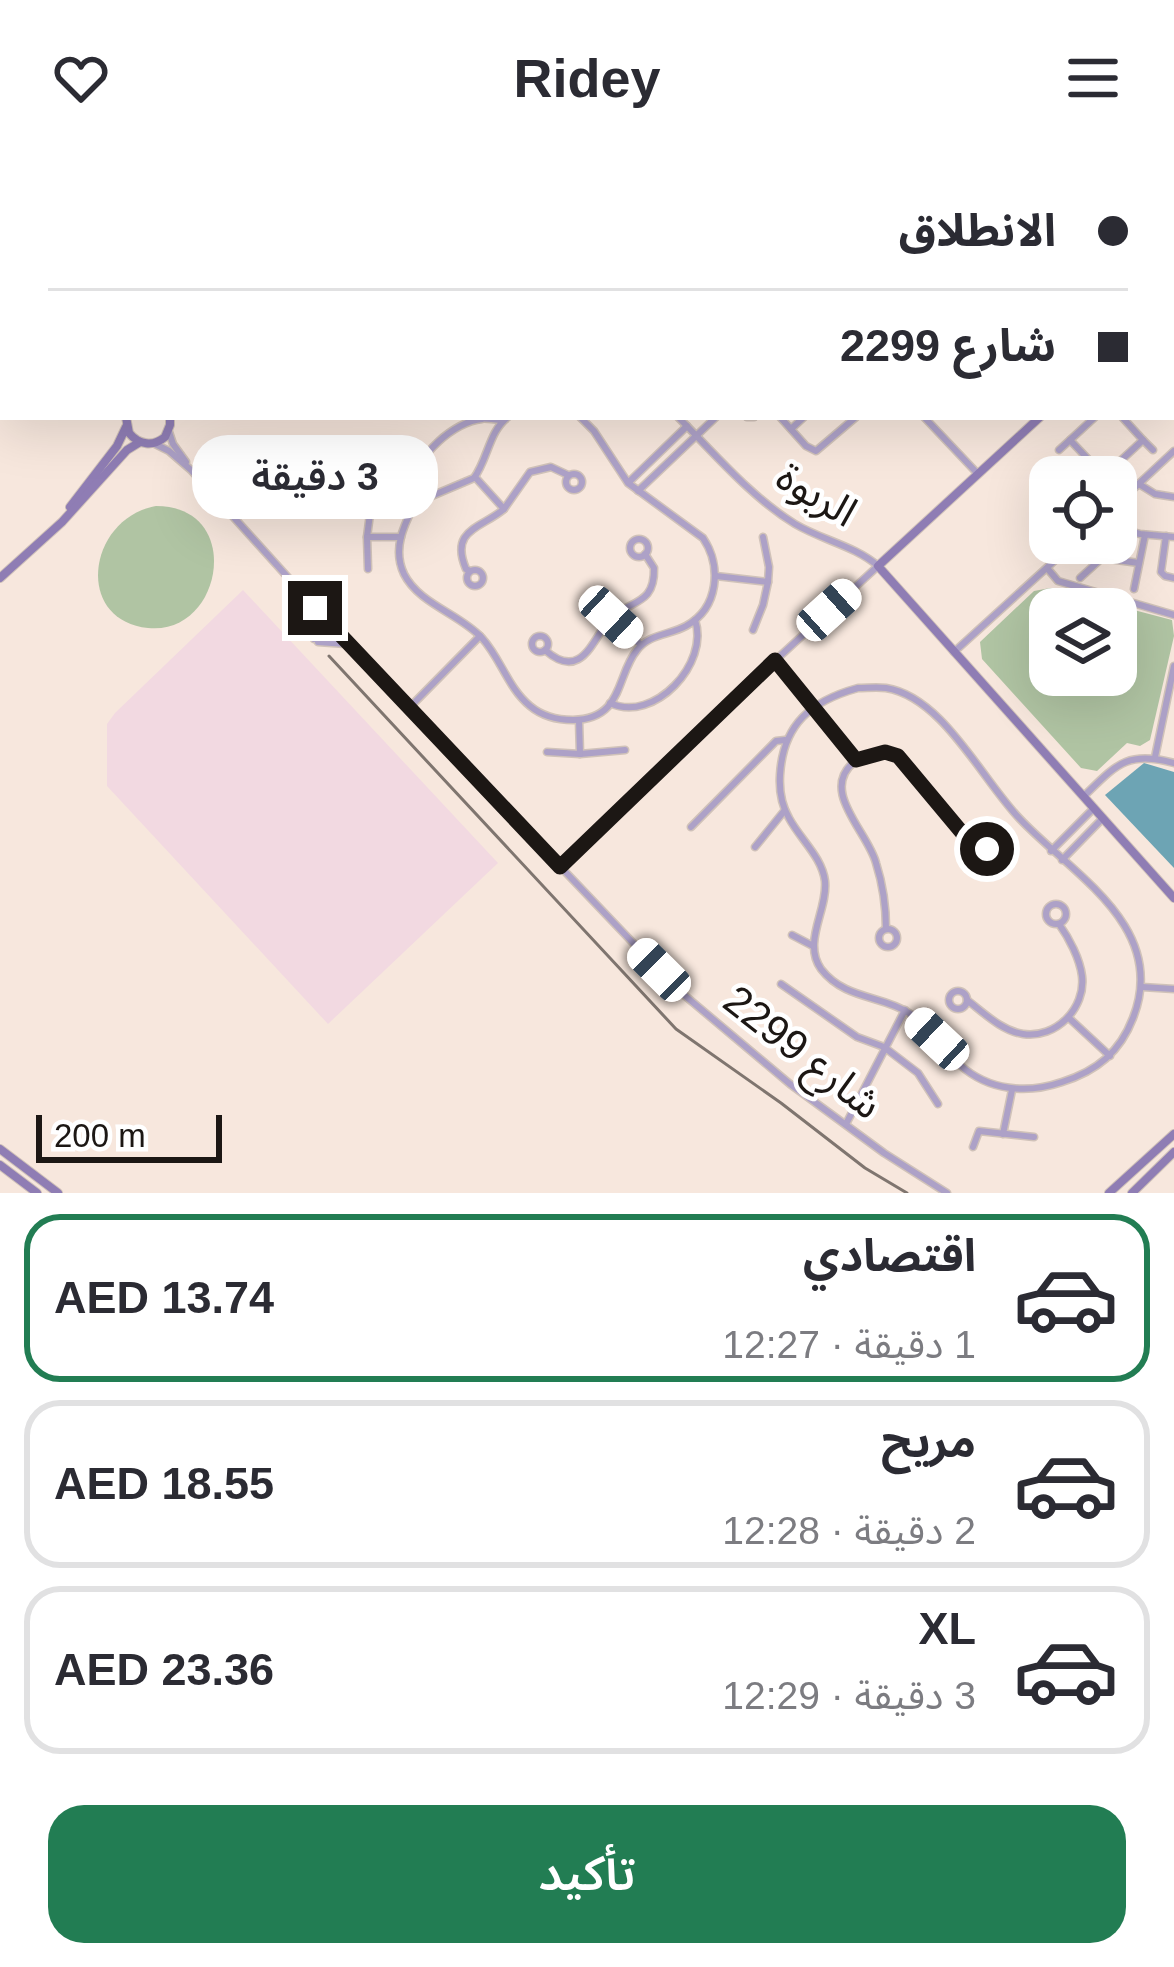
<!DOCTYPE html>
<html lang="ar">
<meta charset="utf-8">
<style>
:root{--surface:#fff;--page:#f7f7f7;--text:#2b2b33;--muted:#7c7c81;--line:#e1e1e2;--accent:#227d53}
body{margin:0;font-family:Arial,"Noto Sans Arabic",sans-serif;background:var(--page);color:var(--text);direction:rtl;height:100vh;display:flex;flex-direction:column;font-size:45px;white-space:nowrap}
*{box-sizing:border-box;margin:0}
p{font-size:39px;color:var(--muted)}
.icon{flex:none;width:66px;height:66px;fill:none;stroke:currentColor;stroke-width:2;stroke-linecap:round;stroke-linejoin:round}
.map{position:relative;height:1037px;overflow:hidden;direction:ltr}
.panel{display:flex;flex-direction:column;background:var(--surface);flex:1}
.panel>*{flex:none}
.hud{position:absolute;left:0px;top:0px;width:1176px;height:264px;box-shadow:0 12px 48px #0002;direction:rtl;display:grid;align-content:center;height:264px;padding:0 48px;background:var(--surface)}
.controls{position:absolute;left:1029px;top:300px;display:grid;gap:24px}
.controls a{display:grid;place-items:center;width:108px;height:108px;border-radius:24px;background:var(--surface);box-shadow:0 12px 48px #0002;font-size:60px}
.scale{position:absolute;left:36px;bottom:30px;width:186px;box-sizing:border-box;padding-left:12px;border:6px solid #1c1714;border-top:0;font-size:33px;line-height:42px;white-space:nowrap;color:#1c1714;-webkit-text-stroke:9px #fff;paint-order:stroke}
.end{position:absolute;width:54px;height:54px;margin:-27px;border:15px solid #1c1714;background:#fff;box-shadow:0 0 0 6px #fff}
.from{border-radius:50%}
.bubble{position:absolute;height:84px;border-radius:36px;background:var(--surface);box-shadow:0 12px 48px #0002;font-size:39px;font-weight:600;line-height:84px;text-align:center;direction:rtl}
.car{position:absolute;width:36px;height:72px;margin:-36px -18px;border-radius:15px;box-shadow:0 0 9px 3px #0007;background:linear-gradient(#fff 24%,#345 0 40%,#fff 0 76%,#345 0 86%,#fff 0)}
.hud b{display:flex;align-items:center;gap:42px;height:114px;font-size:45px}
.hud b+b{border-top:3px solid var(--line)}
.hud i{width:30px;height:30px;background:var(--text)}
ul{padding:21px 0 0;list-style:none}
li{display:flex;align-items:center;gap:36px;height:168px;margin:0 24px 18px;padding:0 24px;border:6px solid var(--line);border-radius:36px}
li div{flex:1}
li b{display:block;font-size:45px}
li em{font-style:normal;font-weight:600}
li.current{border-color:var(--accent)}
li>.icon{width:108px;height:108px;stroke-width:1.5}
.action{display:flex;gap:24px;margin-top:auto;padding:24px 48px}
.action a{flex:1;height:138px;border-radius:36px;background:var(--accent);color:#fff;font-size:48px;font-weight:600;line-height:138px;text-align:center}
header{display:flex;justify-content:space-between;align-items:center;height:156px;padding:0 48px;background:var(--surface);font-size:54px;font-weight:600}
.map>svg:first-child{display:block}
.industrial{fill:#f2d9e1}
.green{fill:#b0c4a3;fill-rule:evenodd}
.water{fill:#6da4b4}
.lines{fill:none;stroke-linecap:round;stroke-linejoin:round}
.street-casing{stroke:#d0c2b9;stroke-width:9}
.secondary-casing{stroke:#d0c2b9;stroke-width:10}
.street{stroke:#ada1c7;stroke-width:6}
.secondary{stroke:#8f7db4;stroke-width:8}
.tram{stroke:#7f756f;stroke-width:3}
.route{stroke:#1c1714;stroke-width:15}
.labels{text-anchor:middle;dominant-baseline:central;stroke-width:9;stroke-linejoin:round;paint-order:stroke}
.street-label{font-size:42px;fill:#1c1714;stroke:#fff}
</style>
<header><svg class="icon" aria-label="menu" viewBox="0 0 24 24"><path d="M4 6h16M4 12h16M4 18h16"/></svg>Ridey<svg class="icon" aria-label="heart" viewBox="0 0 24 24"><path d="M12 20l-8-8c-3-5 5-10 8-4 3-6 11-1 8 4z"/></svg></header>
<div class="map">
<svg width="1174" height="1037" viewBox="0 0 1174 1037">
<rect width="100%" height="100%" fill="#f7e7dd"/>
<polygon class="industrial" points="243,434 498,707 328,868 107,630 107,568 115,557"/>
<g class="green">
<path d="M156 350C245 350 223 480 148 472 73 464 88 362 156 350Z"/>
<path d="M1050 432 1172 464 1174 480 1150 584 1140 590 1127 587 1097 615 1081 612 982 503 980 486 1034 435ZM1050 453H1116V519H1050Z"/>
</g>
<polygon class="water" points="1144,607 1174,616 1174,712 1105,639"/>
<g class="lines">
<g class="street-casing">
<g id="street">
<polyline points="580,0 583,3"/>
<polyline points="679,0 682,3"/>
<polyline points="785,0 788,3"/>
<polyline points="885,0 887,3"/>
<polyline points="994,0 997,3"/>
<polyline points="1091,0 1094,3"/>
<polyline points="1145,0 1148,3"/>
<polyline points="550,3 553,0"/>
<polyline points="1013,3 1017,0"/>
<polyline points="1121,3 1124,0"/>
<polyline points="1173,31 1174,32"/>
<polyline points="0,76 3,79"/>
<polyline points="1173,194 1174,193"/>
<polyline points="1173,255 1174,256"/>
<path d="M508 261C489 275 488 303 474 322L415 347C404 369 392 393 404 418 419 448 460 458 482 482 501 503 508 532 530 550 542 560 558 564 573 564 624 563 616 519 637 494 649 478 670 479 686 470 719 452 722 410 703 382L628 327 594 275 580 261"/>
<polyline points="747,261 754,261"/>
<polyline points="780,261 806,290 816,295 856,261"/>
<polyline points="924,261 977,317"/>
<polyline points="1095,261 1070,284 1104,320 1143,284 1122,261"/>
<polyline points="791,273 804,261"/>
<polyline points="169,276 173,288 186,306"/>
<polyline points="1143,284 1153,294"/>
<polyline points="155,288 169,295 191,314 349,489 677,833 790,928 884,997 947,1037"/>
<polyline points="1059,294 1070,284"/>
<circle cx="574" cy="326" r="8"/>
<polyline points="475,321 504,353 530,316 551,311 568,319"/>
<polyline points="629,326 687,270"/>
<polyline points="1139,328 1155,338 1174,341"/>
<polyline points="373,335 367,381 401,381"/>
<polyline points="638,335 716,261"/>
<path d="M415 347C415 341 413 334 414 328 415 300 455 265 482 263 484 262 499 264 502 264"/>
<polyline points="1116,349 1174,295"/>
<polyline points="1116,371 1140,378 1174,381"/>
<polyline points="1166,380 1161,416 1165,420 1174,422"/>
<polyline points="367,381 368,413"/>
<circle cx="639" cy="392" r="9"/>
<polyline points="1047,412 1058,425 1174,459"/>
<circle cx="475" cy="422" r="8"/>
<path d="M470 415 466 413C449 373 482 372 504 353"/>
<polyline points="716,420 768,426 769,411 763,381"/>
<polyline points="1080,422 1102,402 1139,407"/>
<polyline points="1134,433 1145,379"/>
<polyline points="753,474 763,449 768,426"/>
<circle cx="540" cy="488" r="8"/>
<polyline points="314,483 316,455"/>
<polyline points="318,486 346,488"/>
<path d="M641 489 611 461C634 444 655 447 654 412L645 398"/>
<path d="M545 494C582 527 593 482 611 461"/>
<polyline points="954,496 1074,387"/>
<polyline points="775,505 856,604"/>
<path d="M858 532C867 532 877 531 886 532 943 541 982 624 1020 663 1072 718 1169 771 1133 862 1120 896 1097 915 1062 926 1027 938 989 935 960 909 942 893 930 871 909 857 882 839 845 844 821 813 802 786 828 754 825 725 822 701 800 683 789 662 781 648 779 635 780 619 783 568 811 545 858 532Z"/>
<path d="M610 547C654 568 710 507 695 464"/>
<polyline points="411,550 480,480"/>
<polyline points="579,564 580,598 625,594"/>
<polyline points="547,596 580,598"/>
<polyline points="1155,601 1174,510"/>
<path d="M1084 640C1116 609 1127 594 1174 607"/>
<polyline points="691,671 776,585 785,584"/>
<polyline points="755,691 785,654"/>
<circle cx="993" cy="700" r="9"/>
<polyline points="1051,695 1094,652"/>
<polyline points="1062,704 1103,662"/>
<path d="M560 711 716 559 878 410C855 390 822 384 795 368 751 341 715 298 678 261"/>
<circle cx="1056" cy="758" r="10"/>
<circle cx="888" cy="782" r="9"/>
<path d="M886 773C886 751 883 729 876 707 868 676 819 635 854 606 867 595 883 595 899 600L984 702"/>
<polyline points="792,779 813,790"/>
<polyline points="781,828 857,881 884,891 918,917 938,948"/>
<polyline points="1142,831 1174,833"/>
<circle cx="958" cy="844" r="9"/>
<path d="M967 844C984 857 1002 875 1023 878 1056 883 1086 852 1082 820 1080 803 1069 782 1059 768"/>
<polyline points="1069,862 1110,900"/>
<polyline points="846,968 905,854"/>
<polyline points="1003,978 1012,934"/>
<polyline points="973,991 979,975 1034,981"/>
</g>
</g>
<g class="secondary-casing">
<g id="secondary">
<polyline points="416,3 419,0"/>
<polyline points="453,3 456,0"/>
<polyline points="1173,141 1174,140"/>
<path d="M126 261 129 277C139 289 153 291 165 281L170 269V261"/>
<polyline points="1040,261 878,410 1174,742"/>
<polyline points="70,351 117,290 126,271"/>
<polyline points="0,422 62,366 127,294 140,286"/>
<polyline points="0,993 58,1037"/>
<polyline points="0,1009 37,1037"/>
<polyline points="1109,1037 1174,978"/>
<polyline points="1132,1037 1174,996"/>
</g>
</g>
<use href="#street" class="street"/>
<use href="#secondary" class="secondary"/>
<polyline class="tram" points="329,500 676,873 781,947 865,1012 907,1037"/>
</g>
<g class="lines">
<polyline class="route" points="315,452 560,711 775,504 856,604 885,596 898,600 974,691 987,693"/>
</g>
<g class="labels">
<g class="street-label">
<text transform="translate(817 338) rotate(31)">الربوة</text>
<text transform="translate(803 896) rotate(38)">شارع 2299</text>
</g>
</g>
</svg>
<div class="controls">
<a><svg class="icon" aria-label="locate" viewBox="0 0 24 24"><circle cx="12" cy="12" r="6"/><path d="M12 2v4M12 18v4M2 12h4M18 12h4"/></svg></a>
<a><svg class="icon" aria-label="layers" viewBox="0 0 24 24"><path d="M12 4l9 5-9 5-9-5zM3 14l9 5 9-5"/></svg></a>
</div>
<div class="scale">200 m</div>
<i class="end from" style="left:987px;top:693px"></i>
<i class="end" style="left:315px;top:452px"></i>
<div class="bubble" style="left:192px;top:279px;width:246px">3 دقيقة</div>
<i class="car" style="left:829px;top:454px;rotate:48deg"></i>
<i class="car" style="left:611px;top:461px;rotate:133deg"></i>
<i class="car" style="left:659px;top:814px;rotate:315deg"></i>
<i class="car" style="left:937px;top:883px;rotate:313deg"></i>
<div class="hud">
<b><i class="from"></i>الانطلاق</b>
<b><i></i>شارع 2299</b>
</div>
</div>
<section class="panel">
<ul>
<li class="current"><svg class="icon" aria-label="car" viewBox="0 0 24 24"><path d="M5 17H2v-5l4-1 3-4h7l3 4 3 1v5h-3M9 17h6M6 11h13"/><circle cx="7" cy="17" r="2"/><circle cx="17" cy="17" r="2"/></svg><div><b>اقتصادي</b><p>1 دقيقة · 12:27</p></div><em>AED 13.74</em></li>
<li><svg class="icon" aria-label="car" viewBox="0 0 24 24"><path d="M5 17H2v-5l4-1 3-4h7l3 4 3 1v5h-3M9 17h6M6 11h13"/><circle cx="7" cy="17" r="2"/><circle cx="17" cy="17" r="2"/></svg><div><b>مريح</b><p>2 دقيقة · 12:28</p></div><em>AED 18.55</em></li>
<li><svg class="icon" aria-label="car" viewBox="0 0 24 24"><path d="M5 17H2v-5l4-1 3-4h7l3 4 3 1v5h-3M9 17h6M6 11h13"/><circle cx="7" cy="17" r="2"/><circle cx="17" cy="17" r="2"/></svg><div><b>XL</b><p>3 دقيقة · 12:29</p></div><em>AED 23.36</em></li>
</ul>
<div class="action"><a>تأكيد</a></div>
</section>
